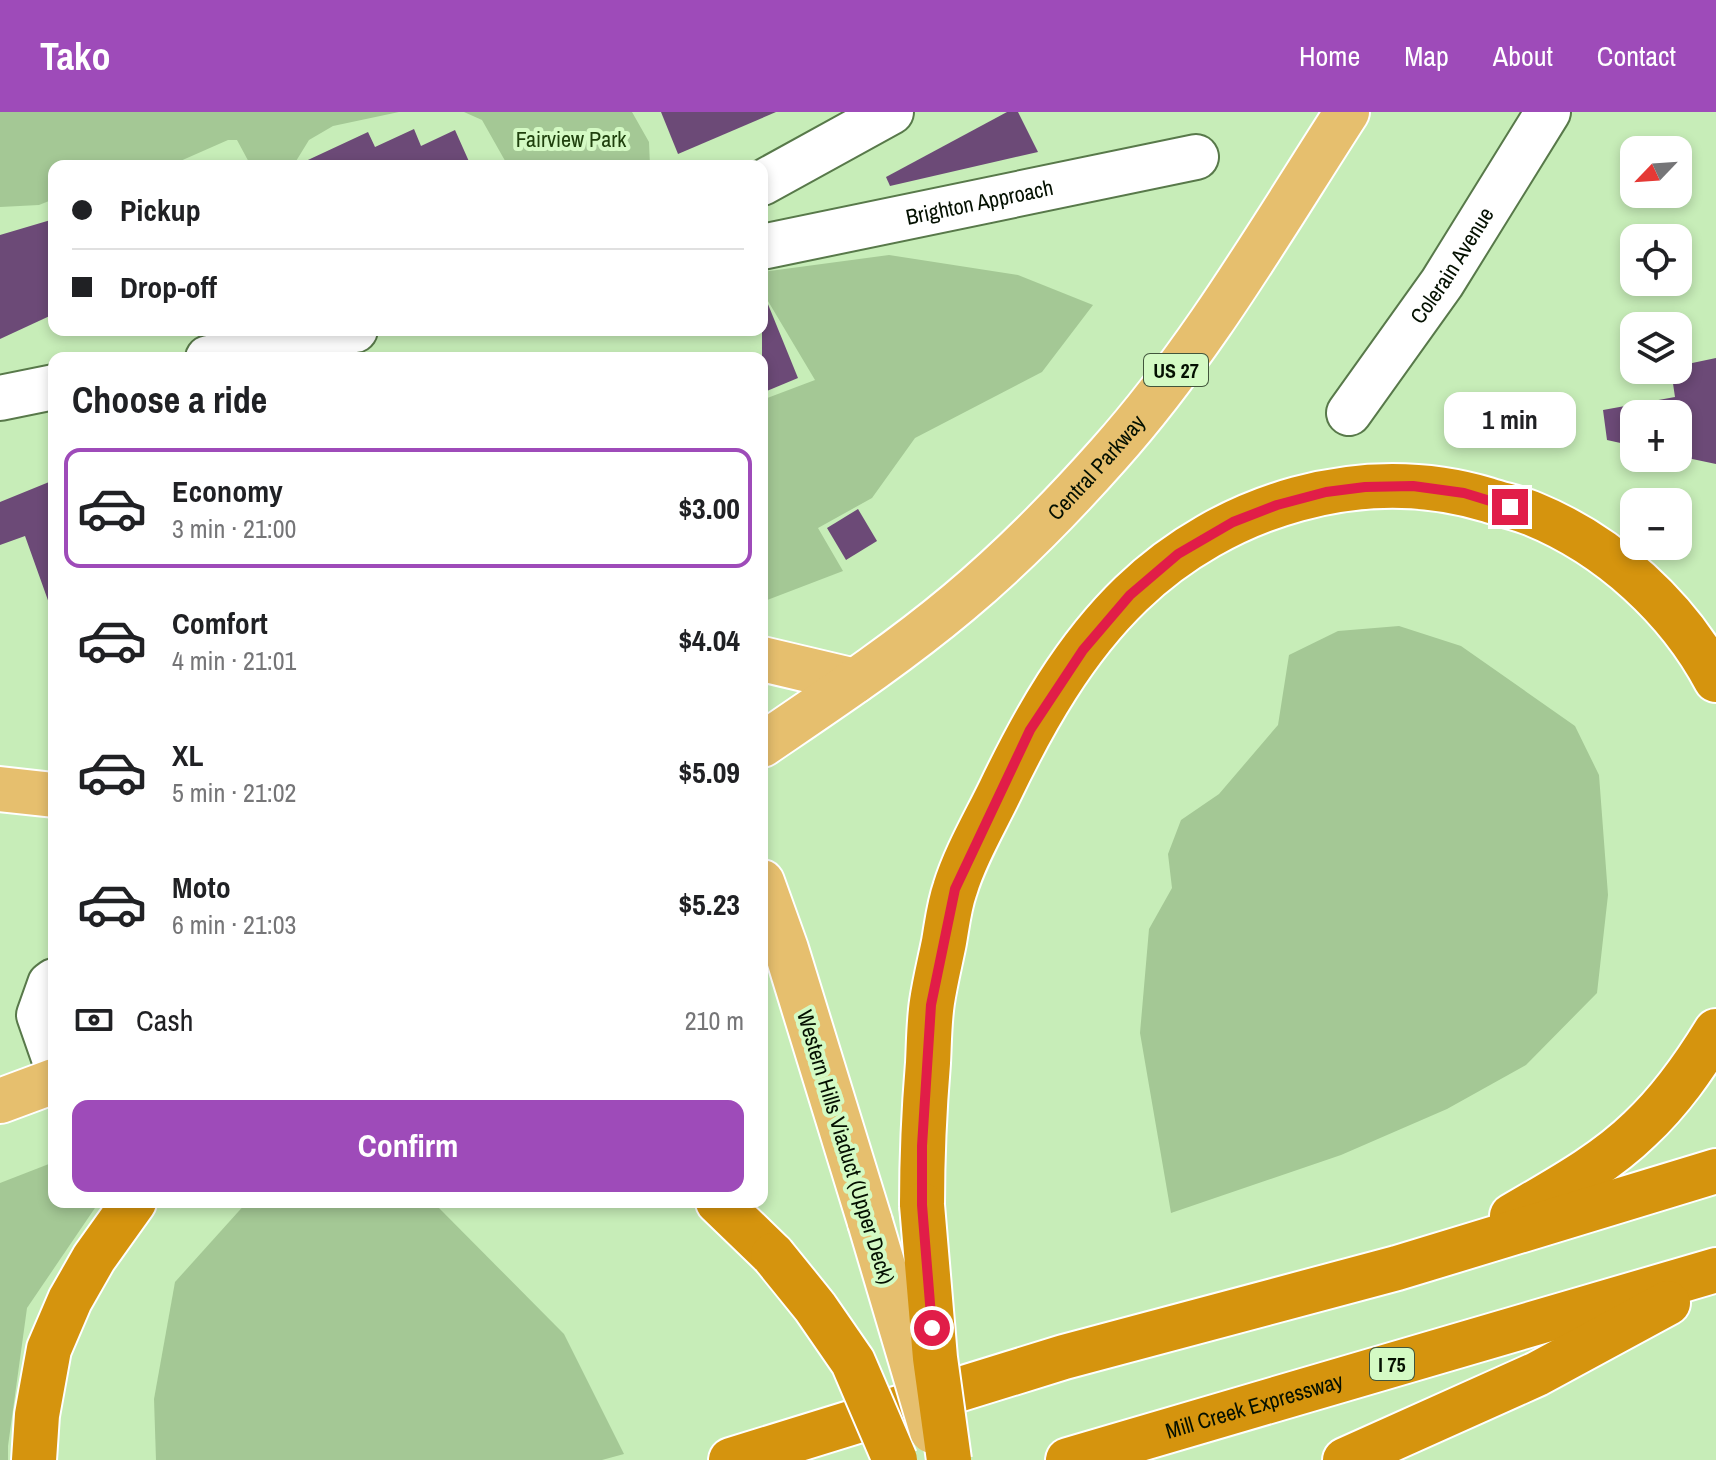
<!DOCTYPE html>
<meta charset="utf-8">
<style>
:root{--surface:#fff;--page:#f6f6f6;--text:#202124;--muted:#757577;--line:#e0e0e0;--accent:#9e4bb9}
body{margin:0;font-family:"Archivo Narrow",sans-serif;background:var(--page);color:var(--text);height:100vh;display:flex;flex-direction:column;font-size:30px;white-space:nowrap}
*{box-sizing:border-box;margin:0}
p{font-size:26px;color:var(--muted)}
.icon{flex:none;width:44px;height:44px;fill:none;stroke:currentColor;stroke-width:2;stroke-linecap:round;stroke-linejoin:round}
.map{position:relative;flex:1;overflow:hidden}
.side{position:absolute;left:48px;top:240px;width:720px;height:856px;display:flex;flex-direction:column;background:var(--surface);border-radius:16px;box-shadow:0 4px 12px #0003}
.side>*{flex:none}
.guide{position:absolute;left:48px;top:48px;width:720px;height:176px;border-radius:16px;box-shadow:0 4px 12px #0003;display:grid;align-content:center;height:176px;padding:0 24px;background:var(--surface)}
.needle{width:52px;rotate:245deg}
.buttons{position:absolute;left:1620px;top:24px;display:grid;gap:16px}
.buttons a{display:grid;place-items:center;width:72px;height:72px;border-radius:16px;background:var(--surface);box-shadow:0 4px 12px #0003;font-size:40px}
.end{position:absolute;width:36px;height:36px;margin:-18px;border:10px solid #e11d48;background:#fff;box-shadow:0 0 0 4px #fff}
.from{border-radius:50%}
.bubble{position:absolute;height:56px;border-radius:16px;background:var(--surface);box-shadow:0 4px 12px #0003;font-size:26px;font-weight:700;line-height:56px;text-align:center}
.guide b{display:flex;align-items:center;gap:28px;height:76px;font-size:30px}
.guide b+b{border-top:2px solid var(--line)}
.guide i{width:20px;height:20px;background:var(--text)}
ul{padding:0;list-style:none}
li{display:flex;align-items:center;gap:24px;height:120px;margin:0 16px 12px;padding:0 8px;border:4px solid transparent;border-radius:16px}
li div{flex:1}
li b{display:block;font-size:30px}
li em{font-style:normal;font-weight:700}
li.on{border-color:var(--accent)}
li>.icon{width:72px;height:72px;stroke-width:1.5}
h2{padding:0 24px;font-size:36px;line-height:96px}
.pay{display:flex;align-items:center;gap:20px;height:88px;padding:0 24px;font-size:30px}
.pay p{margin-inline-start:auto}
.primary-button{display:flex;gap:16px;margin-top:auto;padding:16px 24px}
.primary-button a{flex:1;height:92px;border-radius:16px;background:var(--accent);color:#fff;font-size:32px;font-weight:700;line-height:92px;text-align:center}
header{display:flex;align-items:center;gap:48px;box-sizing:border-box;height:112px;padding:0 40px;background:var(--accent);color:#fff}
header strong{font-size:38px}
nav{display:flex;gap:44px;margin-inline-start:auto;font-size:28px}
.map>svg:first-child{display:block}
.green{fill:#a4c895}
.building{fill:#6c4a77}
.lines{fill:none;stroke-linecap:round;stroke-linejoin:round}
.minor-casing{stroke:#58794a;stroke-width:48}
.major-casing{stroke:#fff;stroke-width:48}
.highway-casing{stroke:#fff;stroke-width:48}
.minor{stroke:#fff;stroke-width:44}
.major{stroke:#e6bf6e;stroke-width:44}
.highway{stroke:#d5940e;stroke-width:44}
.major-bridge-casing{stroke:#fff;stroke-width:48;stroke-linecap:butt}
.highway-bridge-casing{stroke:#fff;stroke-width:48;stroke-linecap:butt}
.major-bridge{stroke:#e6bf6e;stroke-width:44}
.highway-bridge{stroke:#d5940e;stroke-width:44}
.route{stroke:#e11d48;stroke-width:10}
.labels{text-anchor:middle;dominant-baseline:central;stroke-width:8;stroke-linejoin:round;paint-order:stroke}
.shield{fill:#d4fac4;stroke:#42563c;stroke-width:2}
.shield-label{font-size:20px;font-weight:bold;fill:#041001}
.park-label{font-size:22px;fill:#1f400d;stroke:#d4fac4}
.street-label{font-size:22px;fill:#041001;stroke:#d4fac4}
</style>
<header>
<strong>Tako</strong>
<nav><a>Home</a><a>Map</a><a>About</a><a>Contact</a></nav>
</header>
<div class="map">
<svg width="1716" height="1348" viewBox="0 0 1716 1348">
<rect width="100%" height="100%" fill="#c7edb8"/>
<g class="green">
<polygon points="0,0 399,0 333,14 309,28 293,54 251,54 237,28 228,28 169,54 54,54 54,87 39,93 0,95"/>
<polygon points="464,0 632,0 649,30 650,54 508,54 482,8"/>
<polygon points="889,143 1018,163 1093,193 1042,260 915,326 872,386 818,416 843,459 762,490 762,288 815,268 762,179 762,160"/>
<polygon points="1399,514 1461,534 1575,614 1599,663 1608,783 1597,881 1526,953 1447,997 1341,1043 1171,1101 1140,921 1149,817 1172,776 1168,742 1181,708 1219,682 1278,613 1289,543 1338,519"/>
<polygon points="54,1050 54,1090 99,1090 27,1196 8,1334 8,1348 0,1348 0,1071"/>
<polygon points="247,1090 433,1090 564,1222 624,1342 602,1348 156,1348 154,1287 175,1170"/>
</g>
<g class="building">
<polygon points="661,0 776,0 678,42"/>
<polygon points="1007,0 1018,0 1038,40 890,74 886,65"/>
<polygon points="414,17 421,34 455,18 471,54 295,54 368,20 375,35"/>
<polygon points="54,107 54,202 0,227 0,123"/>
<polygon points="763,180 798,266 762,281 762,181"/>
<polygon points="1716,246 1716,352 1678,344 1678,302 1634,302 1634,334 1607,328 1603,298 1675,285 1671,258 1678,258 1678,254"/>
<polygon points="54,368 54,493 50,494 25,424 0,433 0,390"/>
<polygon points="858,397 877,429 846,448 827,416"/>
</g>
<g class="lines">
<g class="minor-casing">
<g id="minor">
<polyline points="762,71 891,0"/>
<path id="s1" d="M762 135 1196 45"/>
<polyline points="208,246 355,218"/>
<polyline points="0,286 54,275"/>
<path id="s2" d="M1349 301 1442 171 1548 0"/>
<polyline points="54,869 50,872 39,903 54,946"/>
</g>
</g>
<g class="major-casing">
<g id="major">
<polyline points="762,547 855,569"/>
<path id="s3" d="M762 633C828 588 896 543 958 491 1012 446 1062 395 1109 342 1201 239 1272 116 1347 0"/>
<polyline points="0,677 54,683"/>
<polyline points="762,770 786,837 870,1110"/>
<polyline points="0,989 54,969"/>
</g>
</g>
<g class="highway-casing">
<g id="highway">
<polyline points="718,1090 773,1143"/>
<path d="M922 1093C922 1046 924 999 928 951 929 931 929 910 932 890 935 870 940 850 944 830 947 813 949 794 955 777 965 744 985 710 1000 679 1034 608 1074 537 1131 482 1224 392 1363 350 1488 388 1503 393 1519 396 1533 402 1609 433 1678 496 1716 568"/>
<path d="M1512 1104C1556 1078 1603 1053 1640 1017 1671 988 1694 955 1716 919"/>
<polyline points="34,1348 37,1303 49,1237 70,1188 94,1146 134,1090"/>
<polyline points="731,1348 1064,1245 1397,1156 1716,1059"/>
<path id="s4" d="M1068 1348 1716 1158"/>
<polyline points="1345,1348 1537,1262 1668,1191"/>
</g>
</g>
<use href="#minor" class="minor"/>
<use href="#major" class="major"/>
<use href="#highway" class="highway"/>
<g class="major-bridge-casing">
<polyline id="major-bridge" points="870,1110 932,1319"/>
</g>
<g class="highway-bridge-casing">
<g id="highway-bridge">
<polyline points="922,1093 935,1246 949,1348"/>
<polyline points="773,1143 815,1195 853,1250 895,1348"/>
</g>
</g>
<use href="#major-bridge" class="major-bridge"/>
<use href="#highway-bridge" class="highway-bridge"/>
</g>
<g class="lines">
<polyline class="route" points="932,1216 922,1093 922,1034 931,893 955,777 1030,618 1083,538 1130,483 1178,442 1233,410 1277,393 1326,380 1365,375 1413,374 1464,381 1510,395"/>
</g>
<g class="labels">
<g class="shield">
<rect x="1144" y="242" width="64" height="32" rx="6"/>
<rect x="1370" y="1236" width="44" height="32" rx="6"/>
</g>
<g class="shield-label">
<text x="1176" y="258">US 27</text>
<text x="1392" y="1252">I 75</text>
</g>
<g class="park-label">
<text x="571" y="27">Fairview Park</text>
</g>
<g class="street-label">
<text stroke="none"><textPath href="#s1" startOffset="222">Brighton Approach</textPath></text>
<text stroke="none"><textPath href="#s2" startOffset="180">Colerain Avenue</textPath></text>
<text stroke="none"><textPath href="#s3" startOffset="436">Central Parkway</textPath></text>
<text transform="translate(846 1035) rotate(73)">Western Hills Viaduct (Upper Deck)</text>
<text stroke="none"><textPath href="#s4" startOffset="194">Mill Creek Expressway</textPath></text>
</g>
</g>
</svg>
<div class="buttons">
<a><svg class="needle" viewBox="-14 -14 28 28"><path d="M0-13l5 13h-10z" fill="#e53935"/><path d="M0 13l5-13h-10z" fill="#757577"/></svg></a>
<a><svg class="icon" aria-label="locate" viewBox="0 0 24 24"><circle cx="12" cy="12" r="6"/><path d="M12 2v4M12 18v4M2 12h4M18 12h4"/></svg></a>
<a><svg class="icon" aria-label="layers" viewBox="0 0 24 24"><path d="M12 4l9 5-9 5-9-5zM3 14l9 5 9-5"/></svg></a>
<a>+</a>
<a>−</a>
</div>
<i class="end from" style="left:932px;top:1216px"></i>
<i class="end" style="left:1510px;top:395px"></i>
<div class="bubble" style="left:1444px;top:280px;width:132px">1 min</div>
<div class="guide">
<b><i class="from"></i>Pickup</b>
<b><i></i>Drop-off</b>
</div>
<section class="side">
<h2>Choose a ride</h2>
<ul>
<li class="on"><svg class="icon" aria-label="car" viewBox="0 0 24 24"><path d="M5 17H2v-5l4-1 3-4h7l3 4 3 1v5h-3M9 17h6M6 11h13"/><circle cx="7" cy="17" r="2"/><circle cx="17" cy="17" r="2"/></svg><div><b>Economy</b><p>3 min · 21:00</p></div><em>$3.00</em></li>
<li><svg class="icon" aria-label="car" viewBox="0 0 24 24"><path d="M5 17H2v-5l4-1 3-4h7l3 4 3 1v5h-3M9 17h6M6 11h13"/><circle cx="7" cy="17" r="2"/><circle cx="17" cy="17" r="2"/></svg><div><b>Comfort</b><p>4 min · 21:01</p></div><em>$4.04</em></li>
<li><svg class="icon" aria-label="car" viewBox="0 0 24 24"><path d="M5 17H2v-5l4-1 3-4h7l3 4 3 1v5h-3M9 17h6M6 11h13"/><circle cx="7" cy="17" r="2"/><circle cx="17" cy="17" r="2"/></svg><div><b>XL</b><p>5 min · 21:02</p></div><em>$5.09</em></li>
<li><svg class="icon" aria-label="car" viewBox="0 0 24 24"><path d="M5 17H2v-5l4-1 3-4h7l3 4 3 1v5h-3M9 17h6M6 11h13"/><circle cx="7" cy="17" r="2"/><circle cx="17" cy="17" r="2"/></svg><div><b>Moto</b><p>6 min · 21:03</p></div><em>$5.23</em></li>
</ul>
<div class="pay"><svg class="icon" aria-label="cash" viewBox="0 0 24 24"><path d="M3 7h18v10H3z"/><circle cx="12" cy="12" r="2"/></svg>Cash<p>210 m</p></div>
<div class="primary-button"><a>Confirm</a></div>
</section>
</div>
